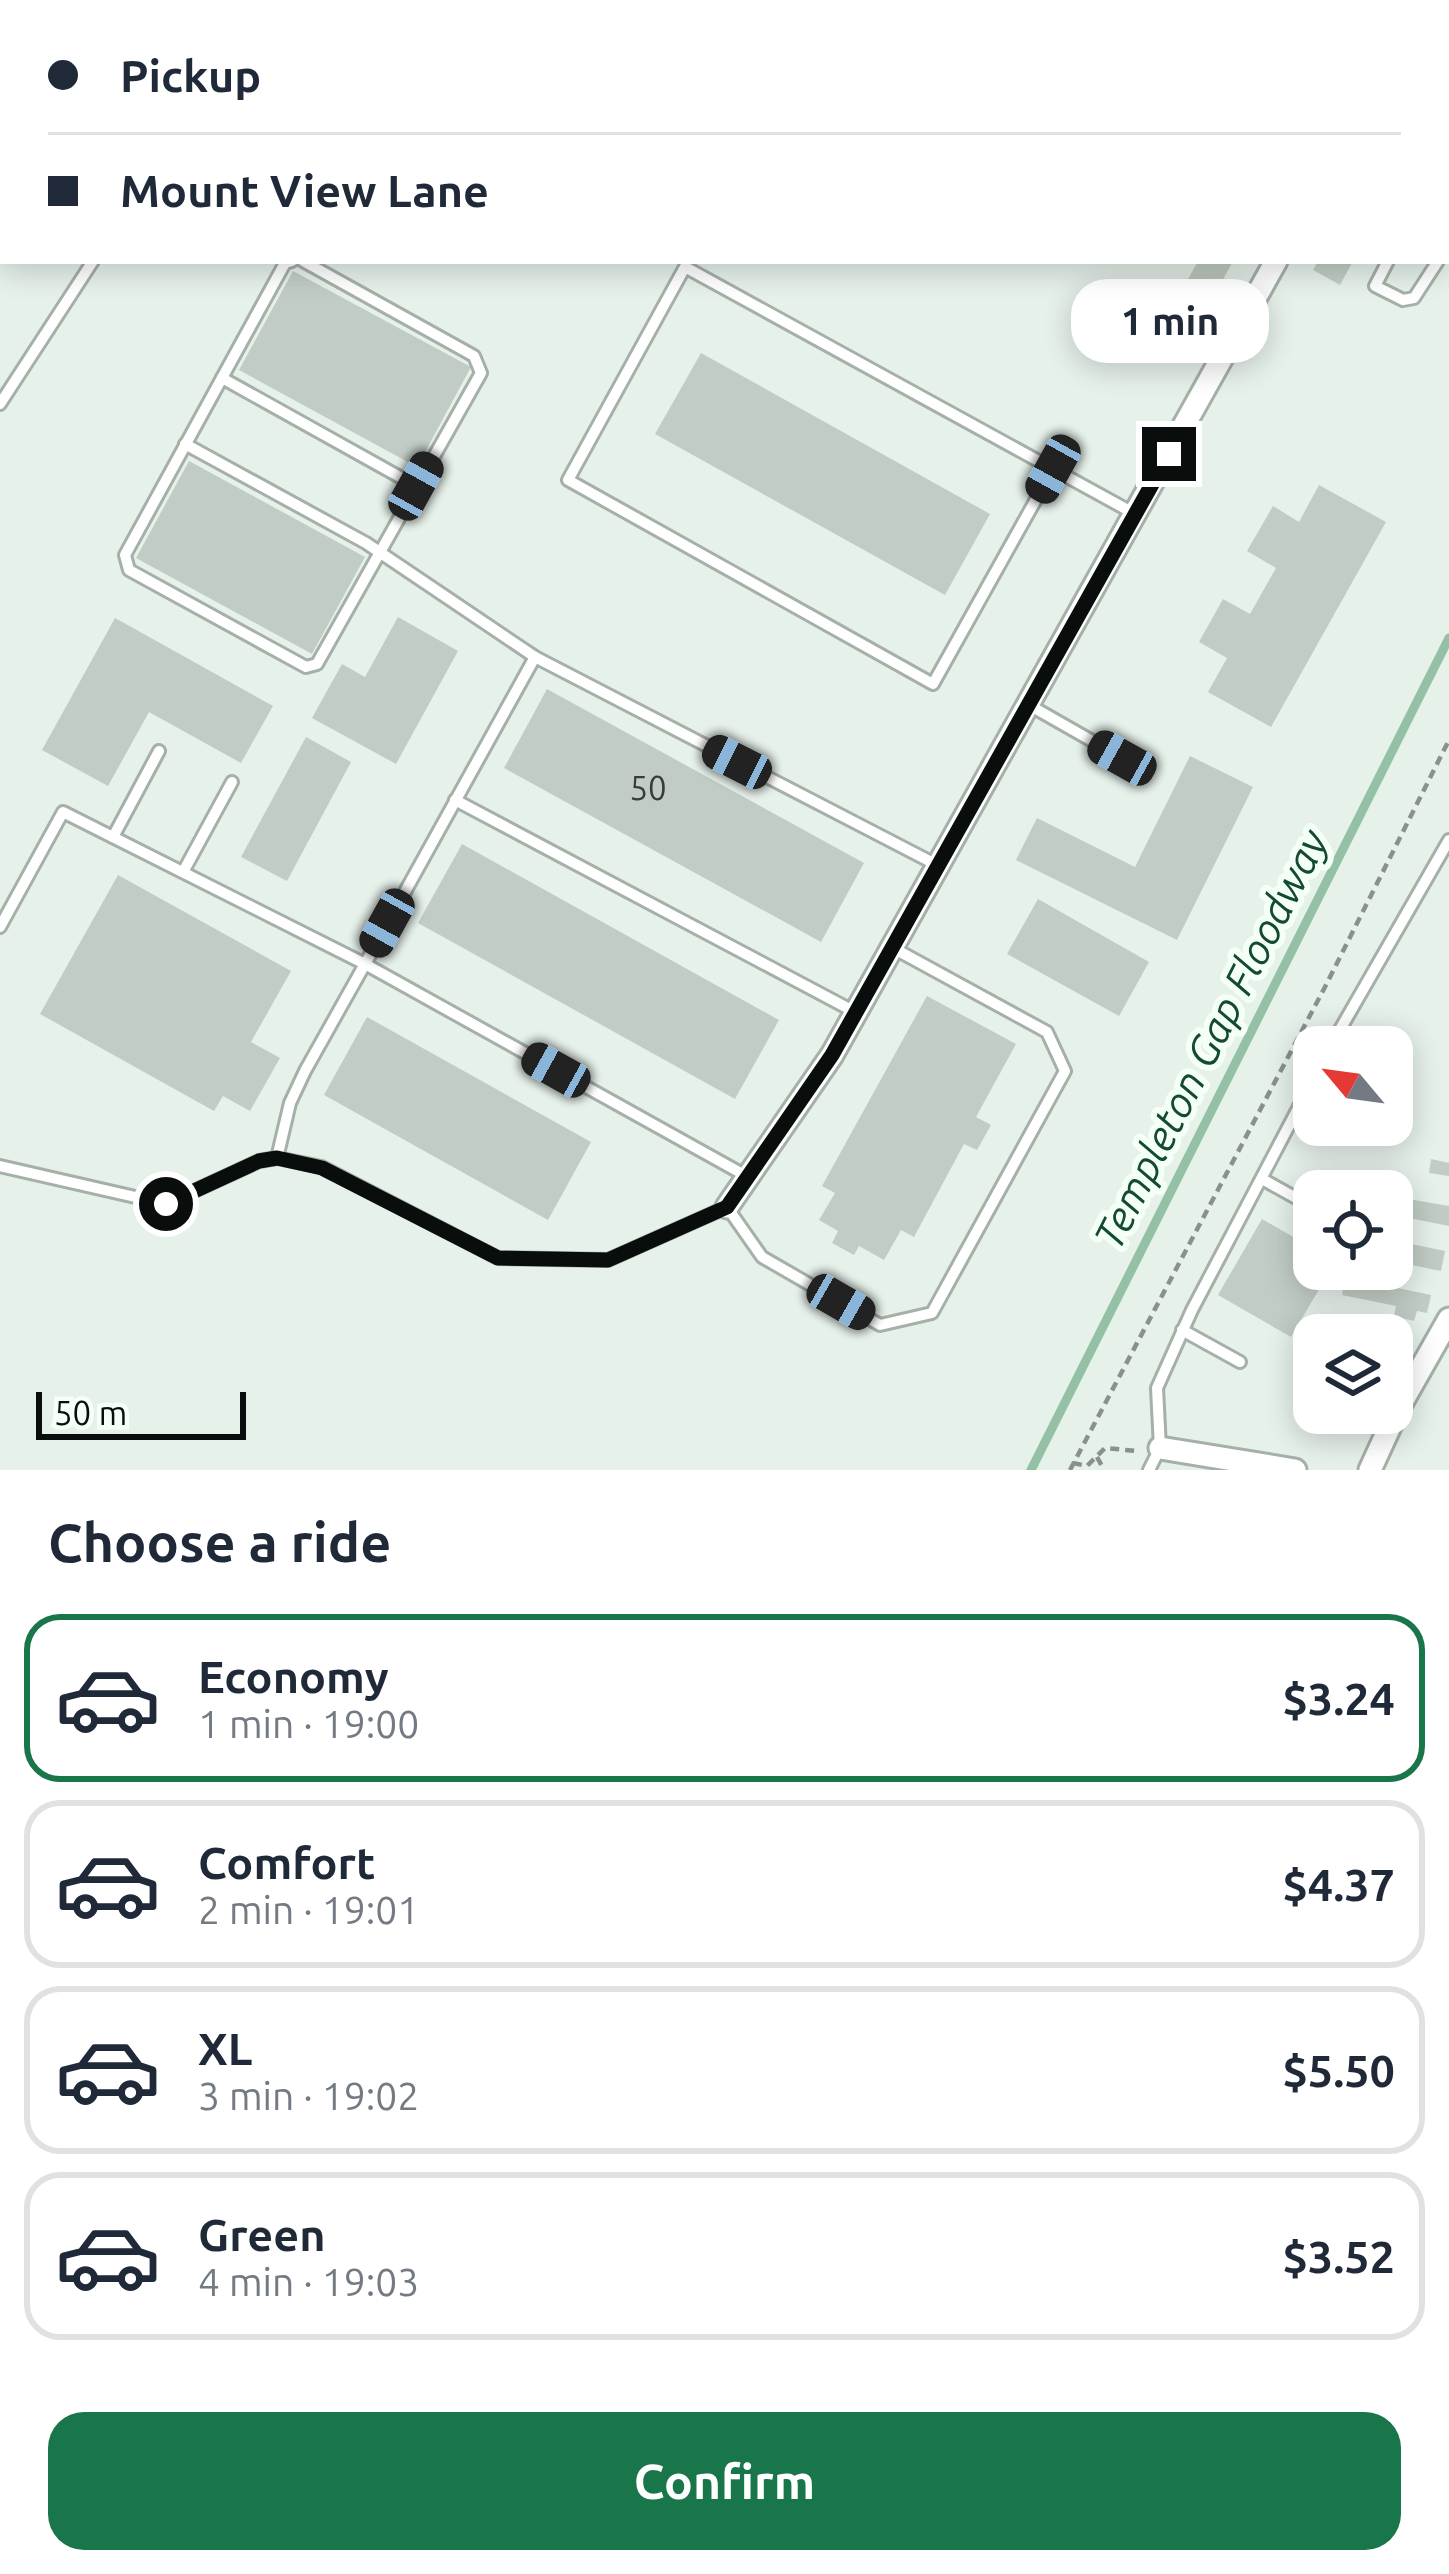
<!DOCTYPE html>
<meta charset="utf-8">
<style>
:root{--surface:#fff;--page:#f2f2f3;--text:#1f2937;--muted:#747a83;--line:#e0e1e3;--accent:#19754a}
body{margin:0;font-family:Ubuntu,sans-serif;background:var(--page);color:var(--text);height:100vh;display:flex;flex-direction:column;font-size:45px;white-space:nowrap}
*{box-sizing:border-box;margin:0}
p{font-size:39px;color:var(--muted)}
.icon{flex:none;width:66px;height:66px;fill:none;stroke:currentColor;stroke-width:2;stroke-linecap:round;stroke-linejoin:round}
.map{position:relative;height:1470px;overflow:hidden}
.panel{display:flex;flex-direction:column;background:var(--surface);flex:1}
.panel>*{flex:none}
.hud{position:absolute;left:0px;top:0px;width:1449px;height:264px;box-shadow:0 6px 30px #0003;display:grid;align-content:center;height:264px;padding:0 48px;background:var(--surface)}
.needle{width:78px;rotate:299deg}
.controls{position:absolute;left:1293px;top:1026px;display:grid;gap:24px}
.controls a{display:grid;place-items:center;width:120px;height:120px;border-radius:24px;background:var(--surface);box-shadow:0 6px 30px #0003;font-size:60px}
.scale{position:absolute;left:36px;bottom:30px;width:210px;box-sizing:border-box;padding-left:12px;border:6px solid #090d0b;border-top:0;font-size:33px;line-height:42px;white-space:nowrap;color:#090d0b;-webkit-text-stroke:9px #f3fff7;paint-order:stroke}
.end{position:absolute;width:54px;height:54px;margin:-27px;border:15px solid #090d0b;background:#fff;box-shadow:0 0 0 6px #fff}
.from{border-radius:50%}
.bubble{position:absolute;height:84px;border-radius:36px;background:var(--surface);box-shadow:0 6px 30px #0003;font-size:39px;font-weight:600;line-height:84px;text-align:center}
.car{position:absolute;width:36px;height:72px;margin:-36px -18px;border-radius:15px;box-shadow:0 0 9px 3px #0007;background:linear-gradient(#222 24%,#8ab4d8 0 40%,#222 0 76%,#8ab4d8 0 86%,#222 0)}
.hud b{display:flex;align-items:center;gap:42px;height:114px;font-size:45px}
.hud b+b{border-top:3px solid var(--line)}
.hud i{width:30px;height:30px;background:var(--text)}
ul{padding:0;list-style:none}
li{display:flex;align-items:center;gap:36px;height:168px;margin:0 24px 18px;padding:0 24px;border:6px solid var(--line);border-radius:36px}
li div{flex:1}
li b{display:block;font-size:45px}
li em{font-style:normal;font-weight:600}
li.on{border-color:var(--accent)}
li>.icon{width:108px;height:108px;stroke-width:1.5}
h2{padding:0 48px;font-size:54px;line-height:144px}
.action{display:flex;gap:24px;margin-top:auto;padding:24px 48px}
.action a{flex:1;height:138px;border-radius:36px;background:var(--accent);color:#fff;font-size:48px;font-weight:600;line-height:138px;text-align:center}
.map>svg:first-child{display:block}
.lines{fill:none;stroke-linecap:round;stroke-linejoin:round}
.stream{stroke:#94c1a5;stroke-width:9}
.building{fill:#c0ccc4}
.lane-casing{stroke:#a4b0a8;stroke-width:16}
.street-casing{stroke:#a4b0a8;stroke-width:27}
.path{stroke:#89918c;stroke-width:4.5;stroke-dasharray:9 6;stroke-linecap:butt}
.lane{stroke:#fff;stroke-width:10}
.street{stroke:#fff;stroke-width:21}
.route{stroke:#090d0b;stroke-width:15}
.labels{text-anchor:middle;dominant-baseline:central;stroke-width:12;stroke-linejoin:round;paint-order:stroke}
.number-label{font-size:33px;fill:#373d39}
.water-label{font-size:42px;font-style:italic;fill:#144a2f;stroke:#f3fff7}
</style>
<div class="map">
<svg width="1449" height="1470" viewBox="0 0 1449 1470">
<rect width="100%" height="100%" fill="#e6f1ea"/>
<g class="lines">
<polyline class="stream" points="1031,1470 1449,638"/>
</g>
<g class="building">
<polygon points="1198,261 1233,261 1199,324 1171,310"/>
<polygon points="1318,261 1353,261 1340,285 1313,270"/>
<polygon points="293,271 471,367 417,467 239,370"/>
<polygon points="1140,297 1178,318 1157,355 1119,333"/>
<polygon points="701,353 990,514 945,595 655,434"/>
<polygon points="189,461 365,557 312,654 136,558"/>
<polygon points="1319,485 1386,522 1271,727 1208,692 1227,658 1199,642 1223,599 1250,614 1276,568 1247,551 1273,506 1299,522"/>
<polygon points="398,617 458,651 396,764 312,718 342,664 365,677"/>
<polygon points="115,618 273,706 241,763 149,712 108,786 42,750"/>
<polygon points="547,689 864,863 821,942 504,768"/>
<polygon points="306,737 351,762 287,881 241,857"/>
<polygon points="1190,756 1253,787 1177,940 1016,860 1037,818 1135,867"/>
<polygon points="462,844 779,1020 735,1099 418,923"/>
<polygon points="118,875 291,971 251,1042 280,1058 250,1111 223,1096 214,1111 40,1014"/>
<polygon points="1038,899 1149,962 1119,1016 1007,954"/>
<polygon points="927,996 1016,1044 976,1117 991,1125 977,1150 964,1144 914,1237 901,1230 884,1260 859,1246 854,1255 832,1243 838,1231 819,1220 835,1193 822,1186"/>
<polygon points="367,1017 591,1142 548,1220 324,1095"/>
<polygon points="1431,1159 1449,1163 1449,1176 1429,1173"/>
<polygon points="1397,1197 1449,1206 1449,1226 1394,1215"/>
<polygon points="1262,1219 1314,1249 1314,1269 1331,1269 1291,1337 1218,1295"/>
<polygon points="1392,1240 1445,1251 1441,1271 1392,1261"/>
<polygon points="1345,1277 1431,1295 1427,1313 1417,1311 1414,1321 1394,1316 1396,1306 1342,1295"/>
<polygon points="1324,1319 1409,1335 1405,1353 1392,1350 1392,1335 1321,1335"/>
</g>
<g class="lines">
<g class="lane-casing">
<g id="lane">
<polyline points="423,0 427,3"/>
<polyline points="1375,0 1381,3"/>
<polyline points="259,3 261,0"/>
<polyline points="929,3 930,0"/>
<polyline points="1001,3 1002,0"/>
<polyline points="1274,3 1275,0"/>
<polyline points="1446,157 1449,151"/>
<polyline points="1446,248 1449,243"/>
<polyline points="292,261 285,263 125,555 129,570 306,667 317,664 481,373 474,356 303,261"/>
<polyline points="1388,261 1375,286 1403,300 1414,298 1438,261"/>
<polyline points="222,378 416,486"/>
<polyline points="0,404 93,261"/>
<polyline points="185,444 366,543 535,657"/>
<polyline points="1053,469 933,684 568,480 685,267 1135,514"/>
<polyline points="1029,705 1122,758"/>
<polyline points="455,800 855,1012"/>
<polyline points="113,837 159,751"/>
<polyline points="183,872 232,782"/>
<polyline points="0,927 63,812 365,964 535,657 939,866"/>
<polyline points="1330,1047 1449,840"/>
<polyline points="277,1158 290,1103 305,1071 365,964 748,1177"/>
<polyline points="0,1166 166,1204 259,1161 277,1158 322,1167 498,1258 608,1260 727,1207 762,1257 880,1325 932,1313 1065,1071 1047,1032 893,948"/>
<polyline points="1262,1179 1314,1208"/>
<polyline points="1182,1330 1240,1362"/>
<polyline points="1149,1470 1160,1448 1157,1388 1192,1310 1314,1078"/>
</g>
</g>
<g class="street-casing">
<g id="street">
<polyline points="1421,3 1423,0"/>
<polyline points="727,1207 832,1055 1276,261"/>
<polyline points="1160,1448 1295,1470"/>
<polyline points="1370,1470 1398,1409 1449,1319"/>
</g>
</g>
<g class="path">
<polyline points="1446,63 1449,65"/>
<polyline points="1097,1457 1104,1470"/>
<polyline points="1073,1463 1087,1466 1105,1448 1137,1451"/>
<polyline points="1070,1470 1325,987 1449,740"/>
</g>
<use href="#lane" class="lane"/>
<use href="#street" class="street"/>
</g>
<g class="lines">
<polyline class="route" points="166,1204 259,1161 277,1158 322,1168 498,1258 608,1260 727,1207 832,1055 1169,454"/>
</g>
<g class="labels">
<g class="number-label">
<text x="648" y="787">50</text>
</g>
<g class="water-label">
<text transform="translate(1210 1039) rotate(-63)">Templeton Gap Floodway</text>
</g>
</g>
</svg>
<div class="controls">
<a><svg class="needle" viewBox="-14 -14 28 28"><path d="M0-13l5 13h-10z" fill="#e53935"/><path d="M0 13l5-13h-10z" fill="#747a83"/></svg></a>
<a><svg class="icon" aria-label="locate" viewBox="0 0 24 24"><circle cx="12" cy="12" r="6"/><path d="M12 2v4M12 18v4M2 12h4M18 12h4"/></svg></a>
<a><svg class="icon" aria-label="layers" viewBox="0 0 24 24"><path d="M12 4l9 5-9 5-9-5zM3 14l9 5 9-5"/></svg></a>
</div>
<div class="scale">50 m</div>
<i class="end from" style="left:166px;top:1204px"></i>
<i class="end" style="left:1169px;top:454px"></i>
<div class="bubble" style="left:1071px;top:279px;width:198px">1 min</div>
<i class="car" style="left:1053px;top:469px;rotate:209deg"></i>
<i class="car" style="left:416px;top:486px;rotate:29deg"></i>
<i class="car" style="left:1122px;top:758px;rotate:299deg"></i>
<i class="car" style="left:737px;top:762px;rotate:297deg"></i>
<i class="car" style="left:387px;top:923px;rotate:209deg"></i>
<i class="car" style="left:556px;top:1070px;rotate:299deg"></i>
<i class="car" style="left:841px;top:1302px;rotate:120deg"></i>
<div class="hud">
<b><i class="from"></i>Pickup</b>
<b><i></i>Mount View Lane</b>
</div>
</div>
<section class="panel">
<h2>Choose a ride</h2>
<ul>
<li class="on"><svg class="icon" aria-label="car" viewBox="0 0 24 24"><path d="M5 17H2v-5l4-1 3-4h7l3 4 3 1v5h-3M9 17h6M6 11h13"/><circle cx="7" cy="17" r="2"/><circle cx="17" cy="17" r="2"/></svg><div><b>Economy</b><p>1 min · 19:00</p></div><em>$3.24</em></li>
<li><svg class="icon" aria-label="car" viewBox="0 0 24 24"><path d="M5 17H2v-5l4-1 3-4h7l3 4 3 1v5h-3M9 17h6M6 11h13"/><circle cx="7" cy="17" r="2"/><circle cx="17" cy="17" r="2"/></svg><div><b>Comfort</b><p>2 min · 19:01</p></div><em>$4.37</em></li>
<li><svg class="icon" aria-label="car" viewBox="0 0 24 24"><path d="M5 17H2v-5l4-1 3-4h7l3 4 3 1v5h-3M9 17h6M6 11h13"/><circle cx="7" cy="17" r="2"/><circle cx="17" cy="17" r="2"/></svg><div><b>XL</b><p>3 min · 19:02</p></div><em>$5.50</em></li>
<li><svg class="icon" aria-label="car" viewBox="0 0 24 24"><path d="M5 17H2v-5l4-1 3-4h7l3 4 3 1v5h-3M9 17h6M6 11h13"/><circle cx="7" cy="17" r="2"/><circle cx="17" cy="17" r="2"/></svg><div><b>Green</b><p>4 min · 19:03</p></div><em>$3.52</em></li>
</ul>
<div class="action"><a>Confirm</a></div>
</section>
